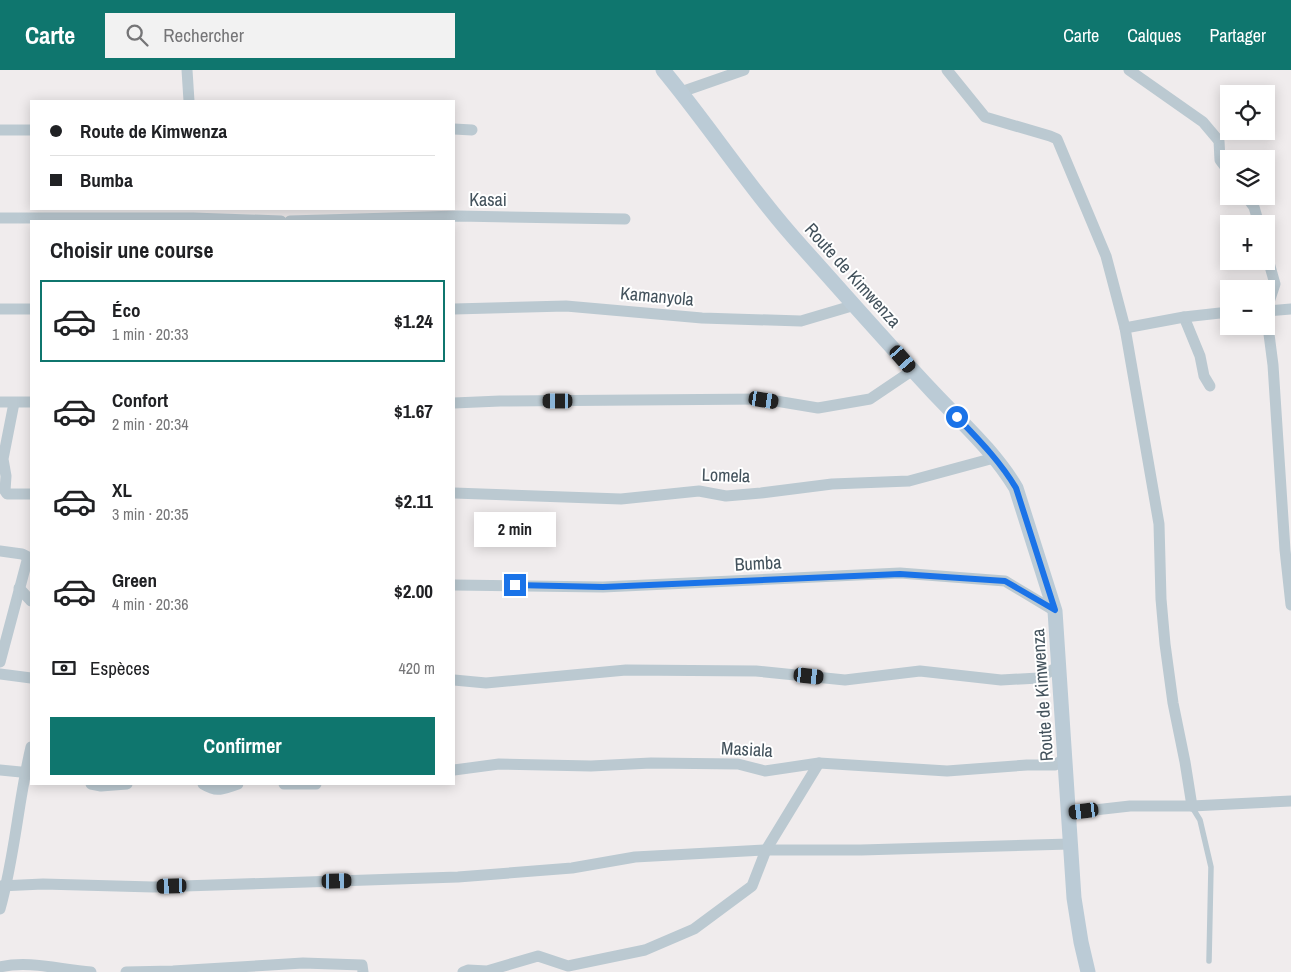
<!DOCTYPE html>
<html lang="fr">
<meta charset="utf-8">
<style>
:root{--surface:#fff;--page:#f2f2f2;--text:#202124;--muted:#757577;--line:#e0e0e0;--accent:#0f766e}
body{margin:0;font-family:"Archivo Narrow",sans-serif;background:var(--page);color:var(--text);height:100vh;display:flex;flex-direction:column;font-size:19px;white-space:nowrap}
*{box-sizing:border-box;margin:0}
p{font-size:16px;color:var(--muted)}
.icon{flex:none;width:28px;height:28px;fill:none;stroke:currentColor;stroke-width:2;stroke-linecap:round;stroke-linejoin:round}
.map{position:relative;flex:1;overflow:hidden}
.panel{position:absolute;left:30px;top:150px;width:425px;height:565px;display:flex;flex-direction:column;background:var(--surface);border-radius:0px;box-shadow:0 2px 12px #0003}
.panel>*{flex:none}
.top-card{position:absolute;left:30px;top:30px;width:425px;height:110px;border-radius:0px;box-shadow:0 2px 12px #0003;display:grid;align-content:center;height:110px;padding:0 20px;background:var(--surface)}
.fabs{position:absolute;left:1220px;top:15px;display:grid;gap:10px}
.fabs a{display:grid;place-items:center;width:55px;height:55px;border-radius:0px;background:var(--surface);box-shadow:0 2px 12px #0003;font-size:25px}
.end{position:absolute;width:22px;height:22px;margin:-11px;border:6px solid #1a73e8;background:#fff;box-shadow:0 0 0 2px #fff}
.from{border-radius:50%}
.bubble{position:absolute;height:35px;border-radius:0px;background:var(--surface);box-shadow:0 2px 12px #0003;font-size:16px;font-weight:800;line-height:35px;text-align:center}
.car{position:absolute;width:15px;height:30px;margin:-15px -8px;border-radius:6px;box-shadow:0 0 4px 1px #0007;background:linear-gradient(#222 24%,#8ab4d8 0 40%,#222 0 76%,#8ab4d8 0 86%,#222 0)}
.top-card b{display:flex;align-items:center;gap:18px;height:48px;font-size:19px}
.top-card b+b{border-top:1px solid var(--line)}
.top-card i{width:12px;height:12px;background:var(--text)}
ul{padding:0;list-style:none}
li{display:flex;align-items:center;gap:15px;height:82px;margin:0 10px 8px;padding:0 10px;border:2px solid transparent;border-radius:0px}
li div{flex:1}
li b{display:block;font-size:19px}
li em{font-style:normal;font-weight:800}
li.selected{border-color:var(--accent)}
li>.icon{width:45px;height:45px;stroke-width:1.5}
h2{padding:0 20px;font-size:22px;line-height:60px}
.pay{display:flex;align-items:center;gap:12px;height:55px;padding:0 20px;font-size:19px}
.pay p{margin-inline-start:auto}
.primary-button{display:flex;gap:10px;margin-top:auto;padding:10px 20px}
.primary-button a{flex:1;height:58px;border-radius:0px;background:var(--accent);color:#fff;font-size:20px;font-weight:800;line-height:58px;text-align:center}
header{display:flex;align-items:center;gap:30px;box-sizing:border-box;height:70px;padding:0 25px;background:var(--accent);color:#fff}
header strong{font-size:24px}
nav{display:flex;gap:28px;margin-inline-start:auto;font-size:18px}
.search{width:350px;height:45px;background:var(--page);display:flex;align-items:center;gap:12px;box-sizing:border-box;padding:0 18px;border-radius:0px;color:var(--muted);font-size:19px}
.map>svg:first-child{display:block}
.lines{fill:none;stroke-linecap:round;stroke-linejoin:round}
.lane{stroke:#bbc9d1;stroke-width:5.5}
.street{stroke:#bbc9d1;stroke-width:11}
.secondary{stroke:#bbcbd6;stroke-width:15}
.route{stroke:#1a73e8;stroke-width:6}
.labels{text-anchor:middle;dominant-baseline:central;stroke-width:4;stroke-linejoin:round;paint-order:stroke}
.street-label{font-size:18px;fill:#43525c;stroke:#fff}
</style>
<header>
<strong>Carte</strong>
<div class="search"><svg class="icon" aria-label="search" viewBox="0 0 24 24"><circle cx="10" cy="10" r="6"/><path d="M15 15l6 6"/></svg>Rechercher</div>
<nav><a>Carte</a><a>Calques</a><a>Partager</a></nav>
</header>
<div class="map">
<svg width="1291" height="902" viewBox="0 0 1291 902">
<rect width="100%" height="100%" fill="#f0eced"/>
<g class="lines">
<polyline class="lane" points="1192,737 1200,750 1211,797 1209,891"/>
<g class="street">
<polyline points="187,0 189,31"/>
<polyline points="947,0 985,47 1050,66 1057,69 1106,186 1125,258 1159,454 1161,529 1165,574 1173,633 1185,692 1192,736"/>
<polyline points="1129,0 1203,52 1219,71 1220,90 1229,102"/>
<polyline points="681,22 744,0"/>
<polyline points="454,59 472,60"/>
<polyline points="0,60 31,60"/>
<polyline points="1246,126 1254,137 1259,154"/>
<polyline points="0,148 193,148 281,151"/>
<polyline points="290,151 458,146 625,149"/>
<polyline points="1266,182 1275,214 1266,241 1273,295 1285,480 1291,535"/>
<polyline points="0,239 31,239"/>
<polyline points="454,239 566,236 702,248 801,251 855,235"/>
<polyline points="1266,241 1291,239"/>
<polyline points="1184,247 1200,286 1204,306 1210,316"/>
<polyline points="1125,258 1184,247 1229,242"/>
<polyline points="0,332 31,332"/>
<polyline points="14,333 3,389 6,406 5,421 7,424 31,424"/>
<polyline points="454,333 500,331 764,329 818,338 870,329 913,300"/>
<polyline points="454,423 621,429 699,421 726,426 761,423 832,414 909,411 994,388"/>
<polyline points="0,481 22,484 28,487 0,592"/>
<polyline points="454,515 603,517 900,503 1005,511 1055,541"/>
<polyline points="19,518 31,531"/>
<polyline points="0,604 31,608"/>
<polyline points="454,610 486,613 626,600 756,601 845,610 920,601 1001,610 1039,608 1059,596"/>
<polyline points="0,700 31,703"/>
<polyline points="454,700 499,694 591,696 651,693 738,694 765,701 819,693 947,701 1027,695 1055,695 1065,688"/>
<polyline points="91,714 101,716 127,714"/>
<path d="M203 714C218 723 222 719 238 714"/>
<polyline points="284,714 316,714"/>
<polyline points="1068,743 1130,736 1192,736 1291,731"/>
<polyline points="0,816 43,814 153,817 458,807 572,798 635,787 766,780 861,780 1070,774"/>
<path d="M0 839C15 786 18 731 31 677"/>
<path d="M0 897C29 890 61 900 91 902"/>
<polyline points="126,902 173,901 303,893 362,895 363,902"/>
<polyline points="463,902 468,900 487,901 538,886 568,896 645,880 694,859 752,816 766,780 819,693"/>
</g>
<path class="secondary" d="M663 0C711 58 752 122 803 178 846 226 888 274 932 321 961 352 994 381 1016 418L1055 541 1074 828 1081 872 1088 902"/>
</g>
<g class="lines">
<path class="route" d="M515 515 603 517 900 504 1005 511 1055 540 1016 418C1000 391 978 369 957 347"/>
</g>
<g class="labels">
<g class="street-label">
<text x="488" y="129">Kasai</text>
<text transform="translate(853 205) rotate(48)">Route de Kimwenza</text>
<text transform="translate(657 226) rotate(5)">Kamanyola</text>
<text transform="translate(726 405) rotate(2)">Lomela</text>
<text transform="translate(758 493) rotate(-3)">Bumba</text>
<text transform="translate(1042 625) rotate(-94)">Route de Kimwenza</text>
<text transform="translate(747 679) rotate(3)">Masiala</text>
</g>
</g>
</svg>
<div class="fabs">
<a><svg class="icon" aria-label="locate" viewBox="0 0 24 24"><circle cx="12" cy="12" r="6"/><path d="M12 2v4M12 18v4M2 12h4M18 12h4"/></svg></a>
<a><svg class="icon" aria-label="layers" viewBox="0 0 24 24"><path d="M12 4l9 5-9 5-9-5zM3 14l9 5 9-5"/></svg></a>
<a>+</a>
<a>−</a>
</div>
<i class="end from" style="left:957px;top:347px"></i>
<i class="end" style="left:515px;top:515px"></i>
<div class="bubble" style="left:474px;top:442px;width:82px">2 min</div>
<i class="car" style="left:903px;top:289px;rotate:139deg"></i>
<i class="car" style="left:764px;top:330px;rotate:99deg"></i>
<i class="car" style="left:558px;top:331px;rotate:270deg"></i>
<i class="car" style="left:809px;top:606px;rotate:96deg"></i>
<i class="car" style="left:1084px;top:741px;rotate:263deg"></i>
<i class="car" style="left:337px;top:811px;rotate:89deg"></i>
<i class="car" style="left:172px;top:816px;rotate:268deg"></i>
<div class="top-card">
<b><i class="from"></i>Route de Kimwenza</b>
<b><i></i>Bumba</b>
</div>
<section class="panel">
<h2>Choisir une course</h2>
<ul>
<li class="selected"><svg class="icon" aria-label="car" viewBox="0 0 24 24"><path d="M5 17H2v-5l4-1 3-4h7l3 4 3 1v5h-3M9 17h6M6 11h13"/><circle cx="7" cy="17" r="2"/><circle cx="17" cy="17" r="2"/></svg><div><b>Éco</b><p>1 min · 20:33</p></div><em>$1.24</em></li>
<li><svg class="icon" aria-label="car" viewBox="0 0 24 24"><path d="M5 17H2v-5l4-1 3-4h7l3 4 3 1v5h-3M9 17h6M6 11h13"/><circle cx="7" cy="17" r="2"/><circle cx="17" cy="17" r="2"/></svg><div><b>Confort</b><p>2 min · 20:34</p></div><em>$1.67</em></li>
<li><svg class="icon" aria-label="car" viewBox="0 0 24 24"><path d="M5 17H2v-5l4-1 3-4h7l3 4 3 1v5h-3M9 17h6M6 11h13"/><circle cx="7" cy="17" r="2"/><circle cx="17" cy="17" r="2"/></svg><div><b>XL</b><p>3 min · 20:35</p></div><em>$2.11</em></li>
<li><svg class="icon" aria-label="car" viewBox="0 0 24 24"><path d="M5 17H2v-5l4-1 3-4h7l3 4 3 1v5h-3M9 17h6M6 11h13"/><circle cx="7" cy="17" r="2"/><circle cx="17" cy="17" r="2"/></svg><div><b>Green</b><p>4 min · 20:36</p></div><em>$2.00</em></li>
</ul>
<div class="pay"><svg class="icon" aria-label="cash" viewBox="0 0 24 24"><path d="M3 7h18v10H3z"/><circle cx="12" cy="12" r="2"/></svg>Espèces<p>420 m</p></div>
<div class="primary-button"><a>Confirmer</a></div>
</section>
</div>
